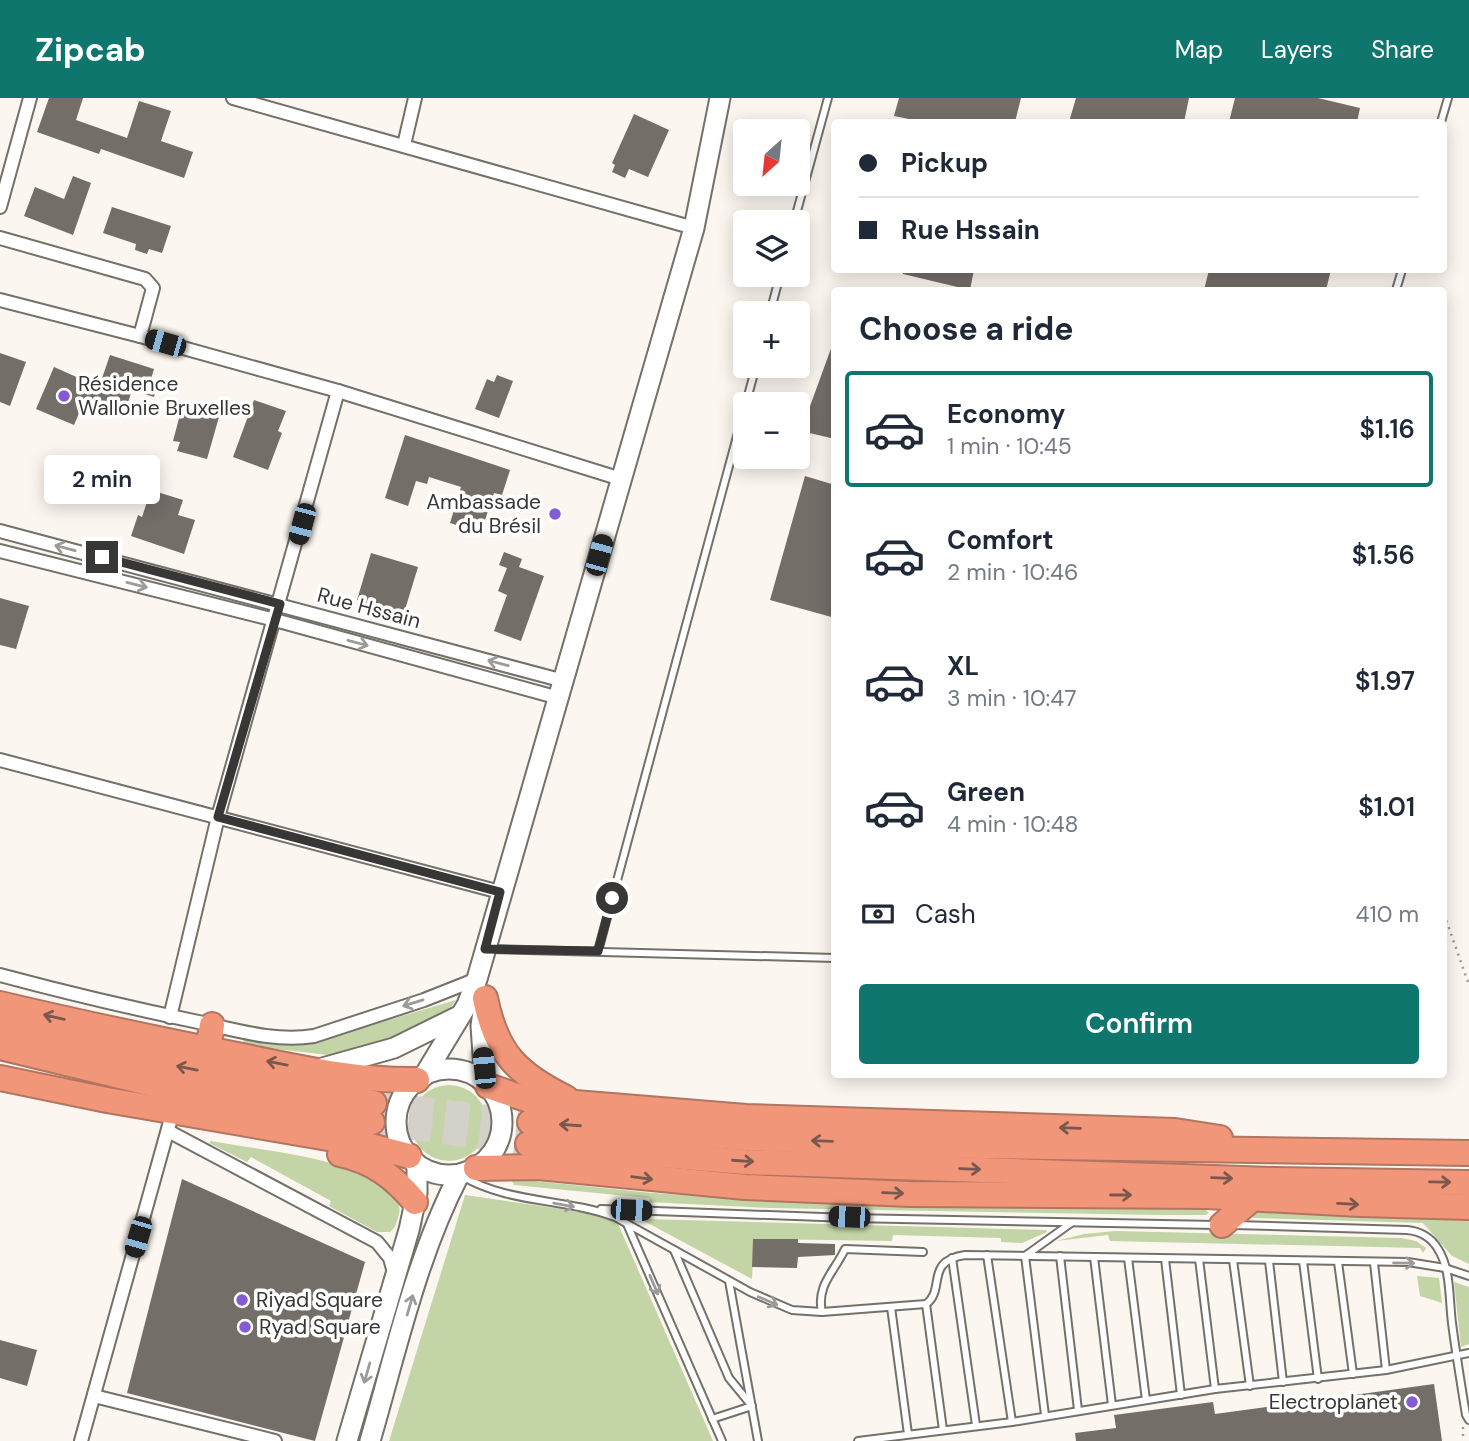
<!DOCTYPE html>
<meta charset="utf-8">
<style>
:root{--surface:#fff;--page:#f6f6f7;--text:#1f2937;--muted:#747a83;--line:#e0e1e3;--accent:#0f766e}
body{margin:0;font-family:"DM Sans",sans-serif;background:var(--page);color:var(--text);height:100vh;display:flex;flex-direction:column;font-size:26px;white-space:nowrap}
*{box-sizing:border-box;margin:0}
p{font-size:23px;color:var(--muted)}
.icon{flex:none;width:38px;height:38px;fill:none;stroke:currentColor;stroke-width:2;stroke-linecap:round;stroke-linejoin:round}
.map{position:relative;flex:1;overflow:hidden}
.side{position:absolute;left:831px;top:189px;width:616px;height:791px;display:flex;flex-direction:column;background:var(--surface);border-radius:7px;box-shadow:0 4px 18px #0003}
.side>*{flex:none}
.top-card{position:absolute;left:831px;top:21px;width:616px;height:154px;border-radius:7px;box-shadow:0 4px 18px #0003;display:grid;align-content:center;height:154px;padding:0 28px;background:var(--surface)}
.needle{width:46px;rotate:207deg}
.controls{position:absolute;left:733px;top:21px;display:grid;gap:14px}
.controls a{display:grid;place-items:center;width:77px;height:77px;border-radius:7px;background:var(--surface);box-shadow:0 4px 18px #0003;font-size:35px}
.end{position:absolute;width:32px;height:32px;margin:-16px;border:9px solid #393735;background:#fff;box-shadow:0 0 0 4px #fff}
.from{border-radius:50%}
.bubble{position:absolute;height:49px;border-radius:7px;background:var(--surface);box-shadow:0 4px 18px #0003;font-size:23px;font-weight:600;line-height:49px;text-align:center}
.car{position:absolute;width:21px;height:42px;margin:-21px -10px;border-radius:9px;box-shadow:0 0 5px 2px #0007;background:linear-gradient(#222 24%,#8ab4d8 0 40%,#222 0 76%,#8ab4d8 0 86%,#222 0)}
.top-card b{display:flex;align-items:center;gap:24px;height:66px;font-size:26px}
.top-card b+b{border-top:2px solid var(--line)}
.top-card i{width:18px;height:18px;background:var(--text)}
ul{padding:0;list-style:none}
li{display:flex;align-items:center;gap:21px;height:116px;margin:0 14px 10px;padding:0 14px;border:4px solid transparent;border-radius:7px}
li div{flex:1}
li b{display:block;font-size:26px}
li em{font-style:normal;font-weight:600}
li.on{border-color:var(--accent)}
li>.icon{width:63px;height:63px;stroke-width:1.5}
h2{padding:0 28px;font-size:32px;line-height:84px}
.pay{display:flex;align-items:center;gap:18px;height:77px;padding:0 28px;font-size:26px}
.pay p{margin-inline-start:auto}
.primary-button{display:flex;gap:14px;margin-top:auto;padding:14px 28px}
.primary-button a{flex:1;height:80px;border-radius:7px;background:var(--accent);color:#fff;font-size:28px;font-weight:600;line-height:80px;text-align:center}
header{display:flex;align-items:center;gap:42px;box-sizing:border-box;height:98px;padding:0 35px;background:var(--accent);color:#fff}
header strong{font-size:33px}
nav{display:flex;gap:38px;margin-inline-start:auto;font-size:24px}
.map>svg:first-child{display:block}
.green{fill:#c3d4a6}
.building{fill:#746e69}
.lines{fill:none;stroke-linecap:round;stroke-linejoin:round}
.highway-tunnel{stroke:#d4d0ca;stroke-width:24;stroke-dasharray:24 12;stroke-linecap:butt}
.lane-casing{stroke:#74706a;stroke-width:10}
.street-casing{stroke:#74706a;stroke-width:16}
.secondary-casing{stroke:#74706a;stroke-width:23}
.highway-casing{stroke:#b17561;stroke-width:28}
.path{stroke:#9d9995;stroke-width:2.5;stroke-dasharray:2 5;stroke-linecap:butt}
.lane{stroke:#fff;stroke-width:6}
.street{stroke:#fff;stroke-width:12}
.secondary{stroke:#fff;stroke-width:19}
.highway{stroke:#f29679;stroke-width:24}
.oneway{stroke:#9c9b9a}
.oneway2{stroke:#7a584d}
.route{stroke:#393735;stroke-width:9}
.poi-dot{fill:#855bd4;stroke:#fff;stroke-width:2.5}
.labels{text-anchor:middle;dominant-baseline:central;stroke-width:7;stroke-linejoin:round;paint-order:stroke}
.poi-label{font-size:21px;fill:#393735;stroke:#fff;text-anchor:start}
.street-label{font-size:21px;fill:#393735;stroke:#fff}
</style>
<header>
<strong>Zipcab</strong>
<nav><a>Map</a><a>Layers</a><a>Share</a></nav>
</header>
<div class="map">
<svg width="1469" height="1343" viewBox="0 0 1469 1343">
<rect width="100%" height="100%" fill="#fbf6ef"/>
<g class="green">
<polygon points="456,902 441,923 369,954 336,958 243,947 244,940 304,947"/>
<circle cx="449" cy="1025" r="38"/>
<path d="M211 1043C261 1052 315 1057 363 1075 377 1080 404 1099 399 1116 397 1123 396 1130 390 1134H377L329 1108 331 1103 251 1059 247 1064 209 1045Z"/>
<polygon points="514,1081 652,1095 768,1102 1156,1111 1206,1112 1209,1115 1206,1117 1157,1117 770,1110 648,1104 650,1102 648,1100 514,1087 512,1083"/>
<polygon points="465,1097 615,1119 713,1343 389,1343"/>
<polygon points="1269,1112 1465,1118 1469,1122 1469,1166 1452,1158 1423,1125 1254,1120 1249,1117 1252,1114"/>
<polygon points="645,1121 1046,1132 1047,1134 1022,1145 1001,1144 1001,1140 893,1137 892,1143 754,1141 752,1181 644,1123"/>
<polygon points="422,1123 423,1126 361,1343 357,1343"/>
<polygon points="1115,1133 1401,1140 1416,1143 1426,1150 1423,1155 1420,1150 1110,1143 1108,1137 1056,1143 1084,1136"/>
<polygon points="1417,1178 1439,1180 1442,1205 1420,1198"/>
<polygon points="1454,1184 1469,1189 1469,1246 1461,1249"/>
</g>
<g class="building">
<polygon points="49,0 83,0 76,22 127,40 139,3 171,13 161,43 193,54 184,80 101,51 99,56 37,34"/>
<polygon points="899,0 1021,0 1015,24 924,24 894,18"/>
<polygon points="1076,0 1189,0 1184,24 1069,24"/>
<polygon points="1235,0 1318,0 1360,10 1357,24 1229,24"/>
<polygon points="634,16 669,32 648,79 629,71 625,80 612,74 615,67 612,65"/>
<polygon points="73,78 91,85 73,137 24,118 35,89 64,101"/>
<polygon points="112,109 171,128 162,155 149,151 147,156 135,152 136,146 103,135"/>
<polygon points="903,172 974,172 970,192 903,176"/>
<polygon points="1209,172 1331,172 1326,192 1204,192"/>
<polygon points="833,245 835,245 835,341 801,333"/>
<polygon points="0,255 26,264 10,308 0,304"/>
<polygon points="110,257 154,271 151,281 159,283 154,299 132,292 123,320 83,306 74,327 36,311 54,269 99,289"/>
<polygon points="497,277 513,283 499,320 475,311 487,281 494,284"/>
<polygon points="254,302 286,313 278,333 282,335 268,372 233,359"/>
<polygon points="182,309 219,319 207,361 177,353 180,344 173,343"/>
<polygon points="405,337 510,372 502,397 494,395 485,422 482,421 478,434 450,425 461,389 429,379 427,386 416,383 408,408 385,400"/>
<polygon points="805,378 835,387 835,520 770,502"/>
<polygon points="151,392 183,402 178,417 195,422 184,456 131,438 138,417 142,419"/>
<polygon points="504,454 522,461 519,469 544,478 521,543 494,533 507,497 498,493 507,470 499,467"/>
<polygon points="371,455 418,469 404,515 357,502"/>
<polygon points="0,500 29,508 16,551 0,547"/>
<polygon points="182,1081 365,1164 315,1343 127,1295"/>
<polygon points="753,1141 798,1141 798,1145 835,1146 835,1157 798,1159 797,1170 752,1169"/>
<polygon points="0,1242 37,1252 27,1288 0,1280"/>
<polygon points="1434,1286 1442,1343 1076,1343 1075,1335 1116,1330 1114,1317 1213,1304 1215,1316"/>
</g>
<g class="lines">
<g class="highway-tunnel">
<polyline points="374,1005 530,1024"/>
<polyline points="372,1024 528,1046"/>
</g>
<g class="lane-casing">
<g id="lane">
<polyline points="1441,24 1448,0"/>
<polyline points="794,124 828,0"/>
<polyline points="1396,192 1402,172"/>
<polyline points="770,215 780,177"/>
<polyline points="490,851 835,860"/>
<polyline points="598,853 756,268"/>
<path d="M462 1078C509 1106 565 1100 615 1119L750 1194 792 1212 822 1214 926 1206C946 1192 924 1163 965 1157L1408 1164 1445 1170 1469 1178"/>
<polyline points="601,1111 849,1120 1216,1127"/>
<polyline points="627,1126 722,1343"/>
<path d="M1234 1127 1407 1132C1419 1133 1431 1139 1438 1151 1451 1171 1449 1202 1452 1225 1456 1256 1461 1286 1466 1317L1469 1322"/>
<polyline points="674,1152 729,1280 752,1308 712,1321"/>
<polyline points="987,1157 1012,1324"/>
<polyline points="1060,1158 1078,1312"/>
<polyline points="1094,1159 1112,1307"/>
<polyline points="952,1160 976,1327"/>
<polyline points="1128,1160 1146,1302"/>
<polyline points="1165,1161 1181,1297"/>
<polyline points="1199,1161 1215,1291"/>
<polyline points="1233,1162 1250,1288"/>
<polyline points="1269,1163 1283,1284"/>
<polyline points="1303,1163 1318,1281"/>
<polyline points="1338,1164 1353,1276"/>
<polyline points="1374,1165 1386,1272"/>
<polyline points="729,1183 758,1343"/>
<polyline points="926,1206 943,1332"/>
<polyline points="891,1209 908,1336"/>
<path d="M822 1214C816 1187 835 1173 845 1151L923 1154"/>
<polyline points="1045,1317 1025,1158 1071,1125"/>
<polyline points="858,1343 1012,1324 1215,1291 1386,1272 1469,1255"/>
</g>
</g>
<g class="street-casing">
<g id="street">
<polyline points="233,0 694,130"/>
<polyline points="404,47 415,0"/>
<polyline points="0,109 30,0"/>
<polyline points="0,140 145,181 153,190 140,238"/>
<polyline points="0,202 140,238 338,293 621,381"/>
<polyline points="0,433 564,583"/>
<polyline points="0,453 275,522 559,600"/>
<polyline points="0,662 500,794"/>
<path d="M0 877C67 895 135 911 203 925 239 933 277 944 314 938L424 902 477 881"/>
<polyline points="170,919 218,719 338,293"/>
<polyline points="168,1033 377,1144 390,1160 394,1175"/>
<polyline points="94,1298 275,1343"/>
<polyline points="81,1343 173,1013"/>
</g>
</g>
<g class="secondary-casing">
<g id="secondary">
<polyline points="484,906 481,928 485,985"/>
<polyline points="319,971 394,950 457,919"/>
<circle cx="449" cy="1024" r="53"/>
<polyline points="424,978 467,907 477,881 694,130 720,0"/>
<polyline points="347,1343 409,1132 417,1095 417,1067"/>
<path d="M370 1343C396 1254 416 1160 459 1077"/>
</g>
</g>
<g class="highway-casing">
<g id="highway">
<path d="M485 900C496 955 517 976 566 1000"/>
<path d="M0 906C80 925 161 942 242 958 300 970 358 983 417 982"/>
<polyline points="0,927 183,970 374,1005"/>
<polyline points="0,949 178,992 372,1024"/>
<polyline points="208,952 212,927"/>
<polyline points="0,980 107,1002 363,1046 409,1058"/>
<polyline points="488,988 526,1001 746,1019 1175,1033 1220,1040"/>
<polyline points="530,1024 746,1040 913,1047 1469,1055"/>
<polyline points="528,1046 745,1064 1274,1082 1469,1085"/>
<path d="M340 1056C373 1063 394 1079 415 1104"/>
<polyline points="476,1070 538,1069 745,1089 910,1096 1206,1098 1360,1106 1469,1109"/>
<polyline points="1222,1127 1260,1094"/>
</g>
</g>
<g class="path">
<polyline points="1444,816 1469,887"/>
<polyline points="1463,1329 1463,1343"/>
</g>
<use href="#lane" class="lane"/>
<use href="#street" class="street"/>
<use href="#secondary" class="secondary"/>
<use href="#highway" class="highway"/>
</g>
<defs><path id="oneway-shaft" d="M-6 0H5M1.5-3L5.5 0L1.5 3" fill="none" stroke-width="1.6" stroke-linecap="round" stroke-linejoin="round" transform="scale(1.75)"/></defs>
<g class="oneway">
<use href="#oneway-shaft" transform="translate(65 450) rotate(-165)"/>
<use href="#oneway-shaft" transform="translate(137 487) rotate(14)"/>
<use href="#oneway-shaft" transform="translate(358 545) rotate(15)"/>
<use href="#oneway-shaft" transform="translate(498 565) rotate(-165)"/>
<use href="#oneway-shaft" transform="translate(413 905) rotate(163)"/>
<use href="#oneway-shaft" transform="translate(564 1107) rotate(10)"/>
<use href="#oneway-shaft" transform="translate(1404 1165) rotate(1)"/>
<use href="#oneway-shaft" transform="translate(654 1187) rotate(67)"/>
<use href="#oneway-shaft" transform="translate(768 1203) rotate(24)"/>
<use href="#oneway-shaft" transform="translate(410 1207) rotate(-74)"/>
<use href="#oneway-shaft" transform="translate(367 1275) rotate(106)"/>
</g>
<g class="oneway2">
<use href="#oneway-shaft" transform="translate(54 919) rotate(-167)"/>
<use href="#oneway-shaft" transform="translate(277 965) rotate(-169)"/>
<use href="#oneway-shaft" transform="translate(187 970) rotate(-169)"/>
<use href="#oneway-shaft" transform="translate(570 1027) rotate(-176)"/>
<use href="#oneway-shaft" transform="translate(1070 1030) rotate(-178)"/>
<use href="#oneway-shaft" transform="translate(822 1043) rotate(-178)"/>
<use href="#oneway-shaft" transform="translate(743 1063) rotate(4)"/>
<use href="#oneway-shaft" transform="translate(970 1071) rotate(2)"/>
<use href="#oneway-shaft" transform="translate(642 1080) rotate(7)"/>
<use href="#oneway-shaft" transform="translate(1222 1080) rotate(2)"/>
<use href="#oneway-shaft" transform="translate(1440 1084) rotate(1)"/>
<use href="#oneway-shaft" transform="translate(893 1095) rotate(2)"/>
<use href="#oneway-shaft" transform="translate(1121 1097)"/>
<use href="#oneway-shaft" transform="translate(1348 1106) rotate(3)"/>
</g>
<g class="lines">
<polyline class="route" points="102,459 280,506 218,719 500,794 485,851 598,853 612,800"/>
</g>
<g class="poi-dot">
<circle cx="64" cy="298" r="7"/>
<circle cx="555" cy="416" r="7"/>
<circle cx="242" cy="1202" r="7"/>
<circle cx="245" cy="1229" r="7"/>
<circle cx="1412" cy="1304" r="7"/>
</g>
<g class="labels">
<g class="poi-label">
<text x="78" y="286">Résidence<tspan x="78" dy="24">Wallonie Bruxelles</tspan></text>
<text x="541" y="404" text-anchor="end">Ambassade<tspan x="541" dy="24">du Brésil</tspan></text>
<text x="256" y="1202">Riyad Square</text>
<text x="259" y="1229">Ryad Square</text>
<text x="1398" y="1304" text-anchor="end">Electroplanet</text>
</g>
<g class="street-label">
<text transform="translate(369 510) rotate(15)">Rue Hssain</text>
</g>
</g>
</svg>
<div class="controls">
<a><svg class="needle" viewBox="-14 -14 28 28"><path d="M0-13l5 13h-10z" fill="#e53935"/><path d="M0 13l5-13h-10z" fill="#747a83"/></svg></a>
<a><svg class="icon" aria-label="layers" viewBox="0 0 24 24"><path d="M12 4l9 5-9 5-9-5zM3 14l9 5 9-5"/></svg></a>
<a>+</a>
<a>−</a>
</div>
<i class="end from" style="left:612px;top:800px"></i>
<i class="end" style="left:102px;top:459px"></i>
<div class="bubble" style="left:44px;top:357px;width:116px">2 min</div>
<i class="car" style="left:165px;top:245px;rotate:286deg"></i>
<i class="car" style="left:302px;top:426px;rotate:195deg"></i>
<i class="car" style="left:599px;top:457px;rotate:15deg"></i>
<i class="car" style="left:484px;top:970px;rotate:355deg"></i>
<i class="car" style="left:631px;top:1112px;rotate:92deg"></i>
<i class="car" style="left:849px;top:1119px;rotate:272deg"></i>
<i class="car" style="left:138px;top:1139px;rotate:196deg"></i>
<div class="top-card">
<b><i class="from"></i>Pickup</b>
<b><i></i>Rue Hssain</b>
</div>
<section class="side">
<h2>Choose a ride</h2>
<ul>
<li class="on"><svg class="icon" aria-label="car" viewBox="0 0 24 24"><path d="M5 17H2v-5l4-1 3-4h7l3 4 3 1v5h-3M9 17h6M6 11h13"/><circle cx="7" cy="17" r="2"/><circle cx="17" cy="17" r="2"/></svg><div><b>Economy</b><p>1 min · 10:45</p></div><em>$1.16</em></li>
<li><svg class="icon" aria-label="car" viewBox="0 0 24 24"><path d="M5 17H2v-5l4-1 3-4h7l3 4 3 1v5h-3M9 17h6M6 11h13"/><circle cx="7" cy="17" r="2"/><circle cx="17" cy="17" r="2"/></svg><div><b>Comfort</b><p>2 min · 10:46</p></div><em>$1.56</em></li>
<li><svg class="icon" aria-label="car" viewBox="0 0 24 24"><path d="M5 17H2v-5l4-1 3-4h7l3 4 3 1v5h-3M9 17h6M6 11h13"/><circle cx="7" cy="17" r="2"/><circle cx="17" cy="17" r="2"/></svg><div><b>XL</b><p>3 min · 10:47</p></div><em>$1.97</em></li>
<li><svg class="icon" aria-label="car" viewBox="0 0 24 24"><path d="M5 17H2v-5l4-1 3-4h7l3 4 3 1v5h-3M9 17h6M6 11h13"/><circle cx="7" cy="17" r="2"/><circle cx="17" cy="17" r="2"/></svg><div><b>Green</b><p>4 min · 10:48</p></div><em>$1.01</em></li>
</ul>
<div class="pay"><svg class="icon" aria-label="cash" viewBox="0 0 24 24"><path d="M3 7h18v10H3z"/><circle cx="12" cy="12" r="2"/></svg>Cash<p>410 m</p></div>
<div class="primary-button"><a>Confirm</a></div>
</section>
</div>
